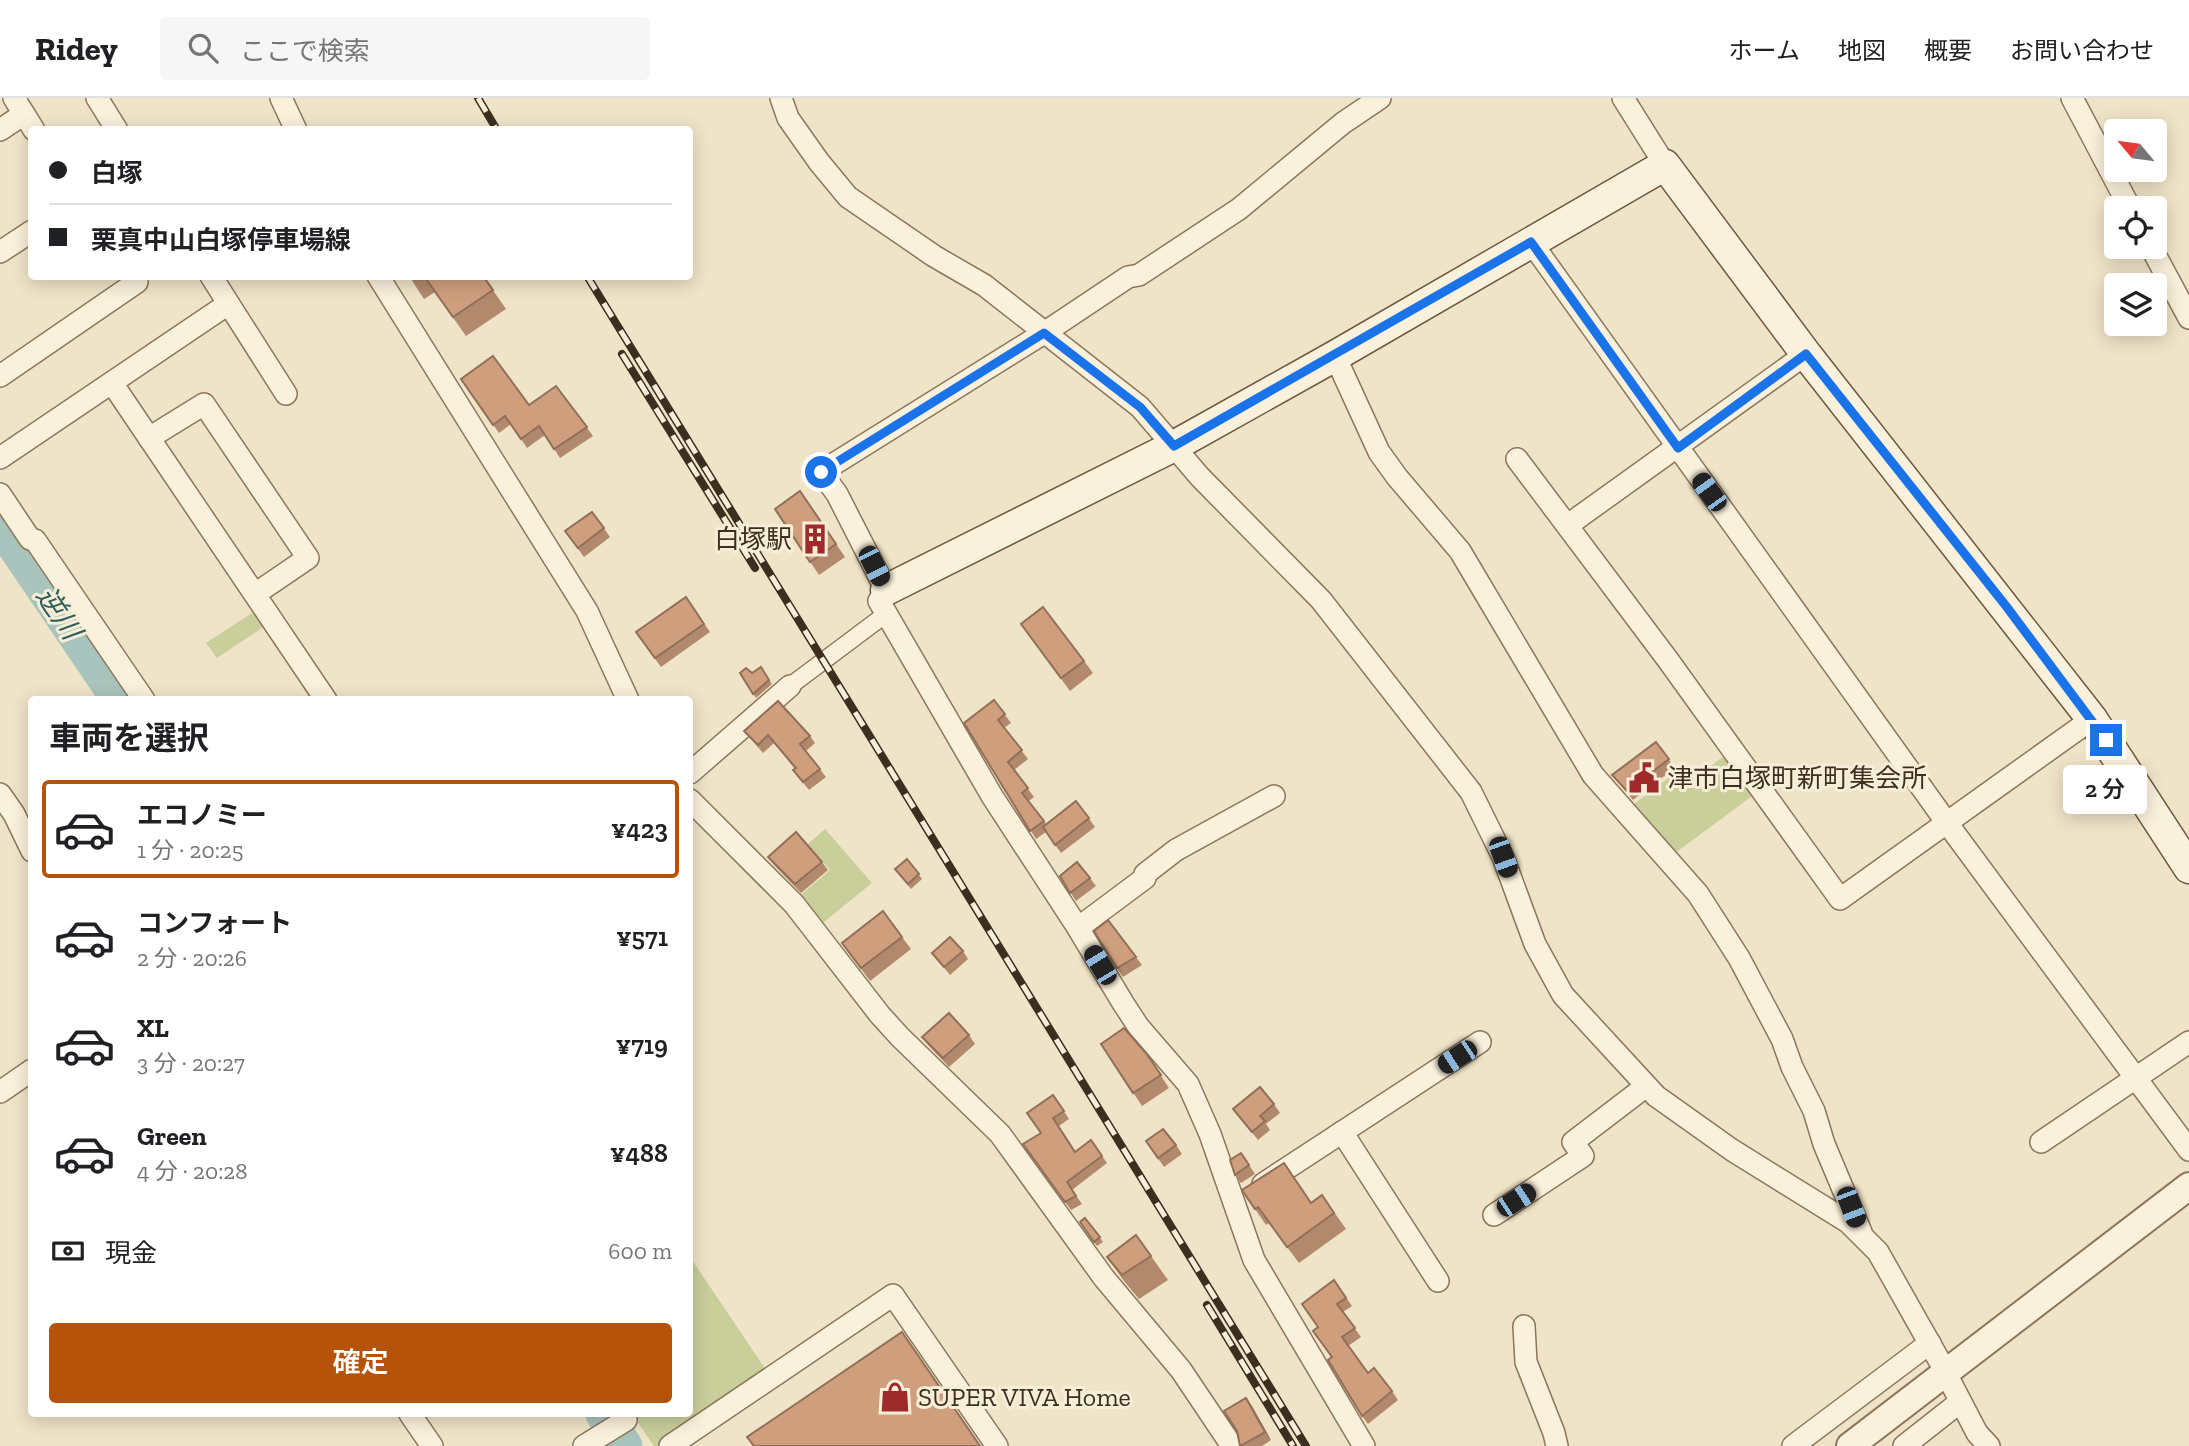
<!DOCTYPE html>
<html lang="ja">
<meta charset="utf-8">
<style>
:root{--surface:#fff;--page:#f6f6f6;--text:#202124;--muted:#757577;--line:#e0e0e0;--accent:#b45309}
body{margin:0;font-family:"Zilla Slab","Noto Sans JP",serif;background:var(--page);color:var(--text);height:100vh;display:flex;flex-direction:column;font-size:26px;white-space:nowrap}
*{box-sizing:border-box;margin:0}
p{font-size:23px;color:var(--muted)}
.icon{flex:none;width:38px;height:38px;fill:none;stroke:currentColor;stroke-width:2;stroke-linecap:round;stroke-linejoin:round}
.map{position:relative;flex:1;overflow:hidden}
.panel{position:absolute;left:28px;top:598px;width:665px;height:721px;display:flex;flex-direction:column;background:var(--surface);border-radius:7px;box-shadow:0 4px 18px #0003}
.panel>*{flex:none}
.banner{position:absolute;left:28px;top:28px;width:665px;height:154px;border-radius:7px;box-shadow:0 4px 18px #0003;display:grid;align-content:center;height:154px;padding:0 21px;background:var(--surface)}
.needle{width:46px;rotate:299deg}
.buttons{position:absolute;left:2104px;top:21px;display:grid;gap:14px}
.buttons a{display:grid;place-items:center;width:63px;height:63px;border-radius:7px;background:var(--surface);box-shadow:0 4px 18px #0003;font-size:35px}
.end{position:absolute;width:32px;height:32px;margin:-16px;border:9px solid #1a73e8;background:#fff;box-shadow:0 0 0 4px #fff}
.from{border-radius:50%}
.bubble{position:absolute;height:49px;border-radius:7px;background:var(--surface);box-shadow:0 4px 18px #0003;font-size:23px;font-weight:600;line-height:49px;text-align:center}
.car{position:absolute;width:21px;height:42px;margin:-21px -10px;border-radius:9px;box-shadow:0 0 5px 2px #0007;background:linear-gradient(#222 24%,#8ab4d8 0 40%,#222 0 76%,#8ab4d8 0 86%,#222 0)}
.banner b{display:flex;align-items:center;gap:24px;height:66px;font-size:26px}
.banner b+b{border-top:2px solid var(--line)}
.banner i{width:18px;height:18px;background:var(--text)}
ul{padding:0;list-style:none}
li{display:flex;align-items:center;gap:21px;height:98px;margin:0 14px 10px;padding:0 7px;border:4px solid transparent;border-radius:7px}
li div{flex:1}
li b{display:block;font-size:26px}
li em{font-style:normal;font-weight:600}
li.selected{border-color:var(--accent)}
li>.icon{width:63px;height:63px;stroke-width:1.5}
h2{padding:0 21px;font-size:32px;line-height:84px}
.pay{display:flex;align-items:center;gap:18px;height:77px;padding:0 21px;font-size:26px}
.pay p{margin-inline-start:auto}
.cta{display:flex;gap:14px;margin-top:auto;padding:14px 21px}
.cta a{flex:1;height:80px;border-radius:7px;background:var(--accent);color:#fff;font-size:28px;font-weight:600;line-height:80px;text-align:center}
header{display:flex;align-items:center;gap:42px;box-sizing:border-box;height:98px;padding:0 35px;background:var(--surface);border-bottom:2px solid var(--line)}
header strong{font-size:33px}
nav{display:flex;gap:38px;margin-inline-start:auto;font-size:24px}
.search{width:490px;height:63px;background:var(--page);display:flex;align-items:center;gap:18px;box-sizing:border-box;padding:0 24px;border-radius:7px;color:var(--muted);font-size:26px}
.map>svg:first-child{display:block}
.green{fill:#c9cf9b}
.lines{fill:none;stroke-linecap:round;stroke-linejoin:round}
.river{stroke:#a9c4bc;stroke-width:35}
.pedestrian-casing{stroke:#8d765c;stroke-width:19}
.minor-casing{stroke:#8d765c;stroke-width:24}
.tertiary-casing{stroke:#8d765c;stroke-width:30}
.secondary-casing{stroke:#6f573f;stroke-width:33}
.pedestrian{stroke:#faf1dc;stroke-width:16}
.minor{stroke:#faf1dc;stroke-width:21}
.tertiary{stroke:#faf1dc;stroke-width:26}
.secondary{stroke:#faf1dc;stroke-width:30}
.rail-casing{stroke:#3d2e20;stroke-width:8}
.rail{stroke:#f7eed8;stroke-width:5;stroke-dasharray:16;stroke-linecap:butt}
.wall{fill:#b2896c}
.shaded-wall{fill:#916f58}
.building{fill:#cf9f7d;stroke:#916f58;stroke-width:2}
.route{stroke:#1a73e8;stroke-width:9}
.labels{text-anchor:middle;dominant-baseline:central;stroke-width:6;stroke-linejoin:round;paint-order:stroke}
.poi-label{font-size:26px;fill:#3d2e20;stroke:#f7eed8;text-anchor:start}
.water-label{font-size:28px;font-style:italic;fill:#2f5d5a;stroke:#f7eed8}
</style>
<header>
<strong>Ridey</strong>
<div class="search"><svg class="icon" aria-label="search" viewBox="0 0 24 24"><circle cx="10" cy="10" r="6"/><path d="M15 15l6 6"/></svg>ここで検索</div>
<nav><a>ホーム</a><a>地図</a><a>概要</a><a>お問い合わせ</a></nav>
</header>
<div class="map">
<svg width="2189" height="1348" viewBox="0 0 2189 1348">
<rect width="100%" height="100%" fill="#f0e4c8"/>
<g class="green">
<polygon points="255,513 265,528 217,560 206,545"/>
<polygon points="1727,656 1755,696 1671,758 1627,711 1679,672 1689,684"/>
<polygon points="825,731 872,785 819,828 797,800 830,772 808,746"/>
<polygon points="690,1159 766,1272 657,1348 654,1348 632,1316 690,1316"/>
</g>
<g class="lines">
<g class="river">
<polyline points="0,427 119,602"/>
<polyline points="603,1316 625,1348"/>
</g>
<g class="pedestrian-casing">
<polyline id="pedestrian" points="790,588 886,516"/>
</g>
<g class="minor-casing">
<g id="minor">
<polyline points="14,0 34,32"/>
<polyline points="97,0 117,32"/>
<polyline points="281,0 296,32"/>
<polyline points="781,0 788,20 819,64 848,99 934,158 984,187 1140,309 1200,379 1321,502 1471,694 1503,759 1535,846 1563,897 1656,998 1732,1052 1848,1124 1878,1154 1939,1262 1977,1335 1989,1348"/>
<polyline points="1623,0 1665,67"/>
<polyline points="2072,0 2130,110"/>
<polyline points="0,32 24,16"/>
<polyline points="1531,144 1947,725 2189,1052"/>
<polyline points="2151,149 2189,220"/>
<polyline points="0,154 32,133"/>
<polyline points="211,178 286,296"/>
<polyline points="378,178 587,513 628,602"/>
<polyline points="1335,258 1379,354 1397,379 1460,453 1593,677 1698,796 1739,860 1782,941 1792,969 1814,1013 1824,1046 1861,1134"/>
<polyline points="0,278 137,184 133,178"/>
<polyline points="112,285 326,602"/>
<polyline points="149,340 204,306 308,460 255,496"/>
<polyline points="0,360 228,206"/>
<polyline points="1517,361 1668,562 1840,801 2092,621"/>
<polyline points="0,396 30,441 35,442 144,602"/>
<polyline points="1568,427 1806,256"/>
<polyline points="690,675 790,588"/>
<polyline points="0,696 14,716 32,753"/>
<polyline points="690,702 794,806 880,917 900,939 1000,1036 1104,1180 1181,1272 1232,1348"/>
<polyline points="1078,830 1145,780 1145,776 1176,752 1274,698"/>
<polyline points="0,994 32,972"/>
<polyline points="1342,1034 1438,1183"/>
<polyline points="2041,1044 2189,944"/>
<polyline points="1263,1086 1480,944"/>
<polyline points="1494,1117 1583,1058 1573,1044 1645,989"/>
<polyline points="1524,1228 1526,1264 1554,1335 1557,1348"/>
<polyline points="410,1316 432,1348"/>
<polyline points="584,1348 626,1322"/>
<polyline points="670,1348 893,1197 997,1348"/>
<polyline points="1364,1348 1254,1162 1210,1036 1188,986 1138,928 1123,905 1078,830 992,698 879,503 886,492 837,396 821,374 1044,235 1128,179 1139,177 1239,111 1343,25 1380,0"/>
<polyline points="1793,1348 1930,1245"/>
<polyline points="1904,1348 1960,1304"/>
</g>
</g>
<g class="tertiary-casing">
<polyline id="tertiary" points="1850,1348 2189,1088"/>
</g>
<g class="secondary-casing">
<polyline id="secondary" points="886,492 1174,348 1335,258 1665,67 1806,256 2092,621 2189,770"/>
</g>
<use href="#pedestrian" class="pedestrian"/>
<use href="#minor" class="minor"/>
<use href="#tertiary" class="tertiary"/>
<use href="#secondary" class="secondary"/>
<g class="rail-casing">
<g id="rail">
<polyline points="478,0 497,32"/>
<polyline points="587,178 1306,1348"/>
<polyline points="622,256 755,470"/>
<polyline points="1207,1207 1293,1348"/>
</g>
</g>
<use href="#rail" class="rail"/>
</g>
<g class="wall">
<polygon points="409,178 483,178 506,211 466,238 435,194 424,201"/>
<polygon points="461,281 529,307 556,288 593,338 560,360 545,337 527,350 511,326 499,335"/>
<polygon points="800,393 845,459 819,477 775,411"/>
<polygon points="592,414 610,439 584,459 565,433"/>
<polygon points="686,499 710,534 661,569 636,534"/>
<polygon points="1021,526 1084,563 1093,575 1070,593"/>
<polygon points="761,569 772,586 756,600 740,575 752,575"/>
<polygon points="994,602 1011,625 1004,630 1028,661 1014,672 1034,699 1029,703 1047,727 1076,703 1095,729 1061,755 1046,734 1036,741 964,625"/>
<polygon points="744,633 810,638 815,645 806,653 826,679 809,692 793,672 795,671 774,645 763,655"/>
<polygon points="1656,644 1675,670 1633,702 1612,677"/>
<polygon points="768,759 822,764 828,772 801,795 774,767"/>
<polygon points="907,761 922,781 911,791 895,771"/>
<polygon points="1060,778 1090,780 1096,788 1076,803"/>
<polygon points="1108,822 1142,867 1123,879 1117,870"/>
<polygon points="902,839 911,851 870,883 842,845"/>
<polygon points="963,853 968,861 950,877 932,855"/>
<polygon points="969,937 975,946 949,969 928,947 922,939"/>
<polygon points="1101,946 1146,955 1169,990 1142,1008"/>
<polygon points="1053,997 1069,1021 1059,1028 1075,1054 1102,1058 1107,1065 1072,1092 1082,1106 1071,1112 1023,1046 1041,1035"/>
<polygon points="1274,1006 1280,1015 1266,1026 1270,1032 1258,1042 1233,1011"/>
<polygon points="1146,1043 1176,1047 1182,1056 1164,1069"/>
<polygon points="1241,1055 1255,1076 1241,1085 1235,1077"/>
<polygon points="1242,1092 1311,1105 1322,1097 1346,1131 1299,1165 1269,1125 1266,1127"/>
<polygon points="1085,1120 1103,1144 1097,1148 1080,1124"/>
<polygon points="1136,1137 1168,1182 1139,1201 1124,1183 1107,1159"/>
<polygon points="1334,1182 1352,1208 1343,1214 1361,1239 1348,1248 1368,1275 1392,1293 1398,1302 1368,1326 1362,1318 1331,1259"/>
<polygon points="1246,1300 1271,1342 1262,1348 1240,1348"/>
</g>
<polygon class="shaded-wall" points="1246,1300 1252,1308 1271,1342 1265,1334"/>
<g class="building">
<polygon points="424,178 483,178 493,192 453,219"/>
<polygon points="493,258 529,307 556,288 587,329 554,351 539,328 521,341 505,318 493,327 461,281"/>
<polygon points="800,393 836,446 810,464 775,411"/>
<polygon points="592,414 604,430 578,450 565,433"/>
<polygon points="686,499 704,526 655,560 636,534"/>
<polygon points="1043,509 1084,563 1061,580 1021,526"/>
<polygon points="761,569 769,582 753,596 740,575 746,570 752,575"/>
<polygon points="994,602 1005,616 998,622 1022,652 1008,664 1028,690 1022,695 1044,723 1030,733 964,625"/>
<polygon points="778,603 810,638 800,646 820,671 803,684 793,672 796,670 768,637 758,647 744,633"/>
<polygon points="1656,644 1669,661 1627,693 1612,677"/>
<polygon points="1076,703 1089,720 1055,747 1043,729"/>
<polygon points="796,734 822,764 795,786 768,759"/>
<polygon points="907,761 919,776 908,786 895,771"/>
<polygon points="1077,764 1090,780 1070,795 1060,778"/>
<polygon points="883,813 902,839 861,870 842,845"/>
<polygon points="1108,822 1136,859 1117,870 1094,833"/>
<polygon points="950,839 963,853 944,869 932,855"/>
<polygon points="949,915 969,937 943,960 922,939"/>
<polygon points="1124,930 1146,955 1161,977 1133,995 1101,946"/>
<polygon points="1260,989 1274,1006 1260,1018 1265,1023 1252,1034 1233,1011"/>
<polygon points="1053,997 1064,1013 1053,1020 1075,1054 1091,1042 1102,1058 1067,1084 1076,1098 1065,1104 1023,1046 1041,1035 1027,1015"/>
<polygon points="1163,1031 1176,1047 1158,1060 1146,1043"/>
<polygon points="1241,1055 1249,1067 1235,1077 1230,1062"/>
<polygon points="1284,1065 1311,1105 1322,1097 1334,1115 1287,1149 1258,1109 1255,1111 1242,1092"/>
<polygon points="1085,1120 1100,1139 1094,1144 1080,1124"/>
<polygon points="1136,1137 1151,1158 1122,1177 1107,1159"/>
<polygon points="1334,1182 1346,1200 1337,1206 1355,1230 1342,1239 1368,1275 1374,1270 1392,1293 1362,1318 1328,1262 1332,1259 1313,1233 1318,1229 1302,1206"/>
<polygon points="902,1234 980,1348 754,1348 747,1339"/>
<polygon points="1246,1300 1265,1334 1240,1348 1237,1333 1224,1313"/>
</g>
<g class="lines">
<polyline class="route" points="821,374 1044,235 1140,309 1174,348 1531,144 1678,350 1806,256 2006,508 2106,642"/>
</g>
<defs>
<g id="building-bare" transform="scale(2.415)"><path d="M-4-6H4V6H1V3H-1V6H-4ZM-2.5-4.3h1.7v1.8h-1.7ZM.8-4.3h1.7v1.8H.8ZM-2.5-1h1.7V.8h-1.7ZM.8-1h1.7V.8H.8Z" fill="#9e2a2b" stroke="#f7eed8" stroke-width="2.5" paint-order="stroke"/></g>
<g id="civic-bare" transform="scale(2.415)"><path d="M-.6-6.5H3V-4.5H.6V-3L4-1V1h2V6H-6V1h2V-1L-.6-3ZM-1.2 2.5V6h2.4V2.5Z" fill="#9e2a2b" stroke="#f7eed8" stroke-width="2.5" paint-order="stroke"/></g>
<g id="shop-bare" transform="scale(2.415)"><path d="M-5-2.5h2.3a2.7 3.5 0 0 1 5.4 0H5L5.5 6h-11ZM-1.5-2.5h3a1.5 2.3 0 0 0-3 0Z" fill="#9e2a2b" stroke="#f7eed8" stroke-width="2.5" paint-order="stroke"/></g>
</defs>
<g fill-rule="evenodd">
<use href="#building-bare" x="815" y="441"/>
<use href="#civic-bare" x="1644" y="680"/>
<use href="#shop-bare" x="895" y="1299"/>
</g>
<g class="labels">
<g class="poi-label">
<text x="792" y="441" text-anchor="end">白塚駅</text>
<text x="1667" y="680">津市白塚町新町集会所</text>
<text x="918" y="1299">SUPER VIVA Home</text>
</g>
<g class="water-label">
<text transform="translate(59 515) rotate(56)">逆川</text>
</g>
</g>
</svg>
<div class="buttons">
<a><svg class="needle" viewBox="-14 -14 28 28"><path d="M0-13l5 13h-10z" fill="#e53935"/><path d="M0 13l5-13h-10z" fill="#757577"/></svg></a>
<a><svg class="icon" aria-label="locate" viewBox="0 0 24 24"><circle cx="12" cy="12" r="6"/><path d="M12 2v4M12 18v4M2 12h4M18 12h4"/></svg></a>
<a><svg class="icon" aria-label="layers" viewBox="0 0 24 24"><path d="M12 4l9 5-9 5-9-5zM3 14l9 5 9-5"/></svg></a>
</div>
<i class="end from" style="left:821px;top:374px"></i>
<i class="end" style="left:2106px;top:642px"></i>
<div class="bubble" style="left:2063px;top:667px;width:84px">2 分</div>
<i class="car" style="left:1709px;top:394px;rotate:324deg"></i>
<i class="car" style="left:874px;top:468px;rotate:153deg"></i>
<i class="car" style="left:1503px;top:759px;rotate:160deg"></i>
<i class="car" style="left:1100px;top:867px;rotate:329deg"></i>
<i class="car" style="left:1457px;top:959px;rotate:237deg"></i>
<i class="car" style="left:1516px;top:1102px;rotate:57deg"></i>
<i class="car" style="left:1851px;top:1109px;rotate:159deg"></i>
<div class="banner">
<b><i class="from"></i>白塚</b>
<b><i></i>栗真中山白塚停車場線</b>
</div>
<section class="panel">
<h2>車両を選択</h2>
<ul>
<li class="selected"><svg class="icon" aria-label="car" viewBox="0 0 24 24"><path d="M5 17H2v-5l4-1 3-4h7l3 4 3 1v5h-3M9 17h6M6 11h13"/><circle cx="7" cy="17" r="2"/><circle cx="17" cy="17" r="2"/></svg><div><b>エコノミー</b><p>1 分 · 20:25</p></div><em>¥423</em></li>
<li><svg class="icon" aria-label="car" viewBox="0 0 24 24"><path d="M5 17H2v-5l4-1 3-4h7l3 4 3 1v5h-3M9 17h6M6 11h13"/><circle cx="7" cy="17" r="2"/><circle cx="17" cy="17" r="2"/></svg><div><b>コンフォート</b><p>2 分 · 20:26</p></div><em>¥571</em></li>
<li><svg class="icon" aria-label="car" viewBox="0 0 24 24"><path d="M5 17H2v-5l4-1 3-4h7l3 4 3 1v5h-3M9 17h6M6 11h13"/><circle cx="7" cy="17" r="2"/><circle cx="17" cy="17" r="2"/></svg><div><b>XL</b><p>3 分 · 20:27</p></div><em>¥719</em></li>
<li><svg class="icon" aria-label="car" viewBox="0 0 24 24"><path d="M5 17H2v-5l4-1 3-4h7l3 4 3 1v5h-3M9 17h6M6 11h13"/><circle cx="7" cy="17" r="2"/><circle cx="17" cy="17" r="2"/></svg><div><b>Green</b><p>4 分 · 20:28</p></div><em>¥488</em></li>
</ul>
<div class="pay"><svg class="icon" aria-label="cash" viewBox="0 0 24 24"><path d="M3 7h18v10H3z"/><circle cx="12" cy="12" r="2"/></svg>現金<p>600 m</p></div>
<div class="cta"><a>確定</a></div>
</section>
</div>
